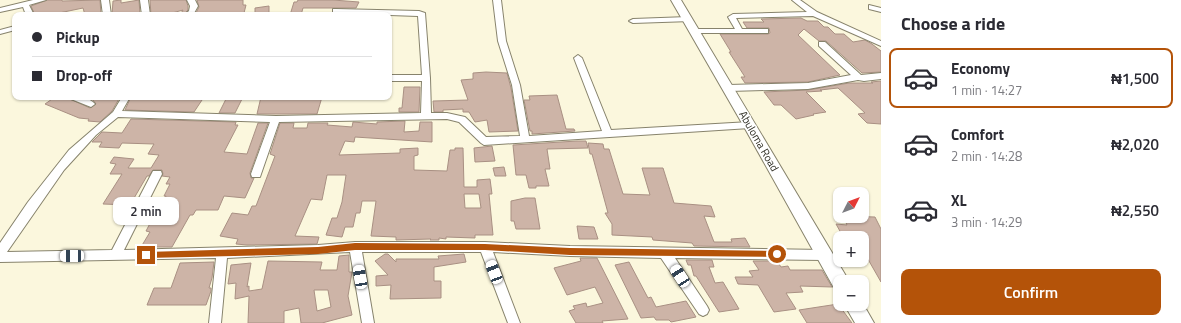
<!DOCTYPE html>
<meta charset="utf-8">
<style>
:root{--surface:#fff;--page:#f7f7f7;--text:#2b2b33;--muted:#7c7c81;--line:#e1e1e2;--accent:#b45309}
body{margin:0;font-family:"Titillium Web",sans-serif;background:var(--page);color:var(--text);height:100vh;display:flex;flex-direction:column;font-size:15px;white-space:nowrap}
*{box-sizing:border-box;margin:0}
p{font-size:13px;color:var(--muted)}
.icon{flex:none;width:22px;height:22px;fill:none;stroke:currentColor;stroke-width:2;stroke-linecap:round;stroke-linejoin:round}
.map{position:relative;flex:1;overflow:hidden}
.details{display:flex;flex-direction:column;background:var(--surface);width:300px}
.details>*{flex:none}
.top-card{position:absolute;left:12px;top:12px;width:380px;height:88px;border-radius:8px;box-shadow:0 1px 3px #0004;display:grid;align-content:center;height:88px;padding:0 20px;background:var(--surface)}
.needle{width:26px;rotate:48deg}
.tools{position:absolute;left:833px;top:187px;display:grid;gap:8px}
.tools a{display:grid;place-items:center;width:36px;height:36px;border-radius:8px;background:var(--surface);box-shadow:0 1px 3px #0004;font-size:20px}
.end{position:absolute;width:18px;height:18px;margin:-9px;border:5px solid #b45309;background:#fff;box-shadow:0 0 0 2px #fff}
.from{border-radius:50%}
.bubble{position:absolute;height:28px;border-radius:8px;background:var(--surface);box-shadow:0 1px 3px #0004;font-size:13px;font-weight:600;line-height:28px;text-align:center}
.car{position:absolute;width:12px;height:24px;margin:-12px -6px;border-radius:5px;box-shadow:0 0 3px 1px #0007;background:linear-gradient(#fff 24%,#345 0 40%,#fff 0 76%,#345 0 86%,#fff 0)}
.top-card b{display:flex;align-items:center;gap:14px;height:38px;font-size:15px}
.top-card b+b{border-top:1px solid var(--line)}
.top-card i{width:10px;height:10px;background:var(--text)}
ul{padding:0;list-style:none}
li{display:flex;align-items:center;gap:12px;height:60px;margin:0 8px 6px;padding:0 12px;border:2px solid transparent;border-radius:8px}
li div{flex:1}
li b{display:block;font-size:15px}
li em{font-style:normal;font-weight:600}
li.selected{border-color:var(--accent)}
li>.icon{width:36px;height:36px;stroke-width:1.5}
h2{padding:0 20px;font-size:18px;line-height:48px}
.cta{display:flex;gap:8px;margin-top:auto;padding:8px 20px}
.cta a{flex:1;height:46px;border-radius:8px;background:var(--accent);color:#fff;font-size:16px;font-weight:600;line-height:46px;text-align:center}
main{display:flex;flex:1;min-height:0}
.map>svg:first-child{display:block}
.building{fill:#cdb4a7;stroke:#a99083;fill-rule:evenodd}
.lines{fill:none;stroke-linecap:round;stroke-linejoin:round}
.street-casing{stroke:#87836c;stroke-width:2}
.secondary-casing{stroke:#87836c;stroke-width:2}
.street{fill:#fff;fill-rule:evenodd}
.secondary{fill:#fff;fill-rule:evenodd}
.route{fill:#b45309}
.labels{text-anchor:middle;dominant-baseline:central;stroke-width:3;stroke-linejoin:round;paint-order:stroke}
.street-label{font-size:11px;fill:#29281e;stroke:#fff}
</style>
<main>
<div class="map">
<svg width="881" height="323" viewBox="0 0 881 323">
<rect width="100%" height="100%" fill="#fbf7dd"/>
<g class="building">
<polygon points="47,0 62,0 62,1 100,0 101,15 85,15 83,8 59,13 59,15 35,15 31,6"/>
<polygon points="121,0 121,3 139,0 140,15 112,15 113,1"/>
<polygon points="150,0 186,0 188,6 188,10 183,15 180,15 183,10 165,15 151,15"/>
<polygon points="197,0 243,0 243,5 246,5 244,13 195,15 199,7"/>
<polygon points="298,0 333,0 359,2 356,8 303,8 301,15 290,15 294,2 297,2"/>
<polygon points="269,6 269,14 255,15 255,8"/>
<polygon points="801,18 807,21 818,21 824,27 828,27 835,34 844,34 853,42 865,40 872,44 881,51 881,72 862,73 826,41 819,41 804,29 798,35 840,75 808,82 745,83 741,77 745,77 729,52 731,52 720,34 768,34 770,33 769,28 747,28 743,22 764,22 761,19"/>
<polygon points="486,72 507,73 511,88 518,131 489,132 487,120 475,122 469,112 463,112 463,109 443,110 443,112 434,112 433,101 468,100 461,80 473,79 473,73"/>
<polygon points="881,81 881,124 867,123 858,114 865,113 838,88 820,90 822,91 806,92 826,112 813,114 814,115 796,119 781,105 774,105 764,92 808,90 849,83 873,83 871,82"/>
<polygon points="404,87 420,87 419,112 399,112 399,108 402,108"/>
<polygon points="557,95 566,129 574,129 575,131 532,134 532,131 530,131 524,100 530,100 529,96"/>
<polygon points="55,97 70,99 90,108 96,104 93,100 86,97 120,97 112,111 100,122 88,121 89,119 79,118 45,104"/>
<polygon points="131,97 204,97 194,112 125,110"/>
<polygon points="227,97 243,97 235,113 219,113"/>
<polygon points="261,97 322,97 317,114 257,114"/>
<polygon points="131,119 236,122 235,125 238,125 224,152 247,154 258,123 268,123 250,173 251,178 254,178 245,198 224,196 218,210 196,210 193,215 190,215 172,247 141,247 150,232 146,231 155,214 158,215 166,196 164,196 170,184 166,184 170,177 162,176 163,174 162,170 153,170 149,176 147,176 130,205 103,204 122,174 110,174 116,164 110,163 114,157 134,159 128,168 151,168 159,155 148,154 154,144 122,143 119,148 99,147 102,142 92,142 102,132 122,133"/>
<path d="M405 121 404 132 419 131 420 122H432V142L355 137 354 142 345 141 339 155 400 153V149L418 148V155L414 156V170L447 171 450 150H455V148H463L464 187H477V180L490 179 492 194H489L493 235H475V238L446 237V239L439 238V240H430L431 239 396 240V237L371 236 376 201H362L360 213H356L353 227H345L342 237 326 235 332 218H337L342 202 346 175H327L322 200 311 199 295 236 319 237 317 244 247 245 236 244 238 239 220 236 232 213 248 215 252 206H256L275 156 270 154 280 123H294L293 128H307L308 123H328L327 125 352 127 353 122 377 124V122ZM464 194H479L481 208H465Z"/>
<polygon points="577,141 586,141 588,148 547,149 550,169 545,169 549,186 536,186 536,188 529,188 526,175 516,175 513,145"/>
<polygon points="588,143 603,144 604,149 609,149 623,194 650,195 642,168 663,168 674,203 711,206 715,217 704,216 714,242 732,242 731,239 745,238 750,247 694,246 692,243 653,240 652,237 612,235 612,224 605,213 608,213 592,154 590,154"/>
<polygon points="492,146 495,161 475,162 474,148"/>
<polygon points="504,167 506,176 495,176 493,168"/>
<polygon points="525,198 535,198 540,229 516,229 514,221 511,221 511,201"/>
<polygon points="843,216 875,217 881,229 881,282 865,254 862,254 862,234 841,233 836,224 847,225"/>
<polygon points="577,226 594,227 598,239 579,239"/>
<polygon points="385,254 388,254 396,262 396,259 439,259 438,256 464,254 466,262 434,267 434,281 441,281 441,298 390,299 391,285 376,286 376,276 388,275 375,261"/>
<path d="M349 255V272H352L348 296 352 315 322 323H301L299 308 284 311V323H248L249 296 235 299 236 283 228 284 231 265 251 263 247 287 249 286V291L262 289 268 261 322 262 320 270H337L339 256ZM314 290H328L331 307 317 311Z"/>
<polygon points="580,258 597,258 628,319 602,321 603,323 576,323 569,311 575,309 573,306 586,303 587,307 603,303 595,287 567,295 554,268 581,261"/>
<polygon points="686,260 712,260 714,267 709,267 715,283 723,282 739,309 719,312 696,276 694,276 691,265 688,265"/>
<polygon points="753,261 777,261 781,267 788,266 790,270 822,270 832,287 800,286 803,292 786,293 796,309 774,312 758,285 738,284 735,277 753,277 749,271 759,270"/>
<polygon points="214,262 212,278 209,288 211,288 211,291 206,305 147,305 154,288 171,288 180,263"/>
<polygon points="629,262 648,298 651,297 656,307 686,301 696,317 671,322 669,320 656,320 654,317 641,318 615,265"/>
<polygon points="838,304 852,323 807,323 799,310"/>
</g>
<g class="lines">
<g class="street-casing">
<g id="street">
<polygon points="33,0 46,0 29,5 34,15 26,15 23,7 0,12 0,8"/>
<polygon points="101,0 109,0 111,15 103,15"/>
<polygon points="140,0 148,0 150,15 142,15"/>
<polygon points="187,0 195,0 198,6 193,15 184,15 189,11 190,6"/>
<polygon points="493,0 501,0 506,41 520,85 529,136 602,131 574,58 578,55 582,58 611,130 750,122 755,125 750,128 484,145 481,143 459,122 447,119 279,122 261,174 260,177 252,177 251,174 270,122 118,117 96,135 64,170 7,252 112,250 153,171 161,171 162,174 124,250 318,245 355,242 485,242 570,246 824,250 828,251 830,255 828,259 824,260 675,258 707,306 709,310 707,314 703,316 699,314 661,258 570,256 493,252 520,323 508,323 481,252 362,252 374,323 362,323 350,252 227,258 221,323 209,323 216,258 0,262 0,243 28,202 69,150 113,112 122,97 130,97 122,111 276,116 421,113 422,81 389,81 389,75 422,75 418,16 333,13 333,9 336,9 419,11 425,13 430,78 431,113 447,113 465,117 486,137 520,136 512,85 498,41"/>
<polygon points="792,0 800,0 817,12 881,41 881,46 813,16 736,18 742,29 768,29 768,33 694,33 690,31 694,29 735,29 728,17 733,14 807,12"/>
<polygon points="869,5 881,8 881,12 869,9"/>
<polygon points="688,17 692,19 691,21 633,23 629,21 633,19"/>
<polygon points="15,26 15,30 0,34 0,30"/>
<polygon points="819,42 825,42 861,75 881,73 881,79 864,81 858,80 808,89 729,91 725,88 729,85 808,83 851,75 819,46"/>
<path d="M70 97C79 97 89 97 95 104L91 107 71 99Z"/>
</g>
</g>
<g class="secondary-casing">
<g id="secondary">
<polygon points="671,0 681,0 846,276 849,282 840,282 840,290 834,288 743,125"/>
<polygon points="862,302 874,323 855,323 844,304 862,304"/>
</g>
</g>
<use href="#street" class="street"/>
<use href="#secondary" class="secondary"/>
</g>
<polygon class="route" points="355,243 485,244 570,248 777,251 780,254 777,257 570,255 485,250 355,250 318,254 146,258 142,255 146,252 318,247"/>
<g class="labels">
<g class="street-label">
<text transform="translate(759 141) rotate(60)">Abuloma Road</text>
</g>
</g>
</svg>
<div class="tools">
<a><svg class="needle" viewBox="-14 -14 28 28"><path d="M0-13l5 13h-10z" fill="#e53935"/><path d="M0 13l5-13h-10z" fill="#7c7c81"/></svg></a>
<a>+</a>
<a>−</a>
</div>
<i class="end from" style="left:777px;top:254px"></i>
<i class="end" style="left:146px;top:255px"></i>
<div class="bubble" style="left:113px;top:197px;width:66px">2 min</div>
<i class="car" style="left:72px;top:256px;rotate:269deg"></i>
<i class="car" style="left:494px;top:272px;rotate:339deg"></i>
<i class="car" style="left:680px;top:276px;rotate:327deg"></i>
<i class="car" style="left:360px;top:277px;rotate:350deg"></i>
<div class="top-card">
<b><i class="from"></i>Pickup</b>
<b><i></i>Drop-off</b>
</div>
</div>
<section class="details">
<h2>Choose a ride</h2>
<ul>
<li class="selected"><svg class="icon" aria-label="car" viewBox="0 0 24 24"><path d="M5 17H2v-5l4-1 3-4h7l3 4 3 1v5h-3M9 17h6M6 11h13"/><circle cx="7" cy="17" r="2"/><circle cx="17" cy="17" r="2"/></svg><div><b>Economy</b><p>1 min · 14:27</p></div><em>₦1,500</em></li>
<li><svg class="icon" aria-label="car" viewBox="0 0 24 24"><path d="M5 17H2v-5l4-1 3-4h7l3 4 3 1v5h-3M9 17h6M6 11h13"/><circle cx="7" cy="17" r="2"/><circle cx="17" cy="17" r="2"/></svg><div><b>Comfort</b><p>2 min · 14:28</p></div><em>₦2,020</em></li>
<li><svg class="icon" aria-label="car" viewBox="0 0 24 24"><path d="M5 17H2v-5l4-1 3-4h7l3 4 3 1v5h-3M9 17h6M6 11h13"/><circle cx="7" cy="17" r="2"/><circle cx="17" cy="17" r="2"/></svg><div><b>XL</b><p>3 min · 14:29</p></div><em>₦2,550</em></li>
</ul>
<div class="cta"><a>Confirm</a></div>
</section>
</main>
